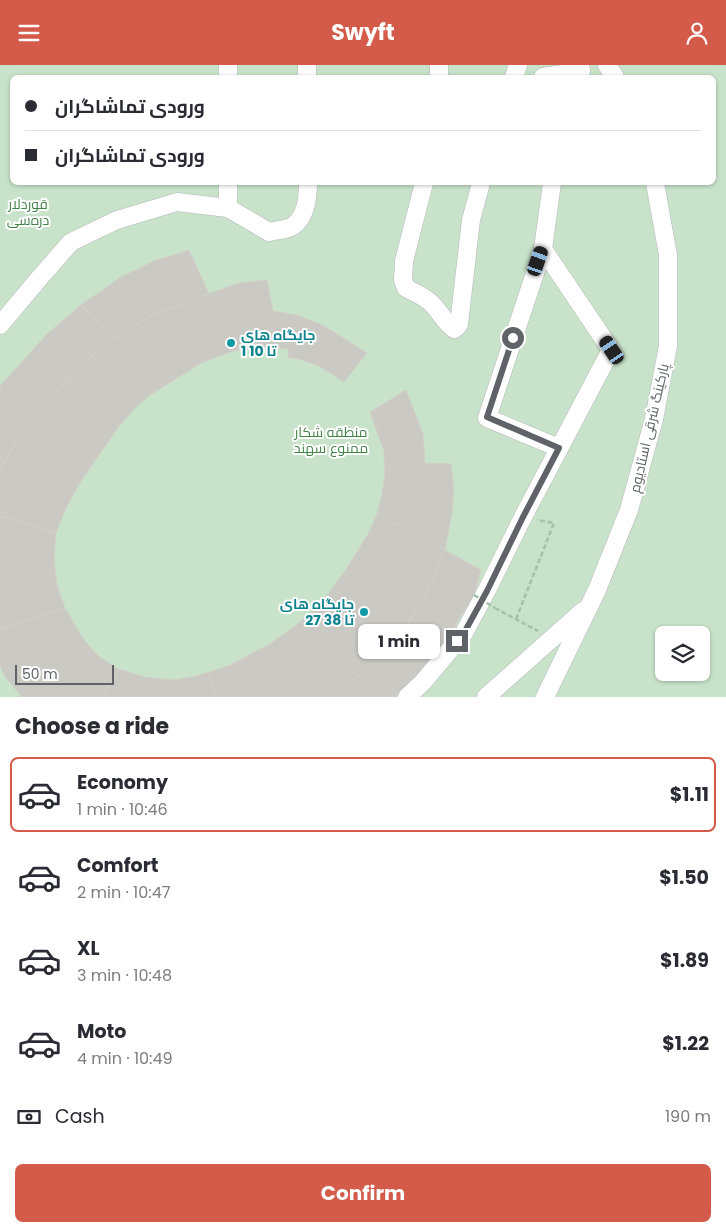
<!DOCTYPE html>
<meta charset="utf-8">
<style>
:root{--surface:#fff;--page:#f7f7f7;--text:#2b2b33;--muted:#7c7c81;--line:#e1e1e2;--accent:#d45b49}
body{margin:0;font-family:Poppins,Cairo,sans-serif;background:var(--page);color:var(--text);height:100vh;display:flex;flex-direction:column;font-size:19px;white-space:nowrap}
*{box-sizing:border-box;margin:0}
p{font-size:16px;color:var(--muted)}
.icon{flex:none;width:28px;height:28px;fill:none;stroke:currentColor;stroke-width:2;stroke-linecap:round;stroke-linejoin:round}
.map{position:relative;height:632px;overflow:hidden}
.panel{display:flex;flex-direction:column;background:var(--surface);flex:1}
.panel>*{flex:none}
.banner{position:absolute;left:10px;top:10px;width:706px;height:110px;border-radius:8px;box-shadow:0 1px 4px #0004;display:grid;align-content:center;height:110px;padding:0 15px;background:var(--surface)}
.tools{position:absolute;left:655px;top:561px;display:grid;gap:10px}
.tools a{display:grid;place-items:center;width:55px;height:55px;border-radius:8px;background:var(--surface);box-shadow:0 1px 4px #0004;font-size:25px}
.scale{position:absolute;left:15px;bottom:12px;width:99px;box-sizing:border-box;padding-left:5px;border:2px solid #5f6266;border-top:0;font-size:14px;line-height:18px;white-space:nowrap;color:#5f6266;-webkit-text-stroke:4px #fff;paint-order:stroke}
.end{position:absolute;width:22px;height:22px;margin:-11px;border:6px solid #5f6266;background:#fff;box-shadow:0 0 0 2px #fff}
.from{border-radius:50%}
.bubble{position:absolute;height:35px;border-radius:8px;background:var(--surface);box-shadow:0 1px 4px #0004;font-size:16px;font-weight:700;line-height:35px;text-align:center}
.car{position:absolute;width:15px;height:30px;margin:-15px -8px;border-radius:6px;box-shadow:0 0 4px 1px #0007;background:linear-gradient(#222 24%,#8ab4d8 0 40%,#222 0 76%,#8ab4d8 0 86%,#222 0)}
.banner b{display:flex;align-items:center;gap:18px;height:48px;font-size:19px}
.banner b+b{border-top:1px solid var(--line)}
.banner i{width:12px;height:12px;background:var(--text)}
ul{padding:0;list-style:none}
li{display:flex;align-items:center;gap:15px;height:75px;margin:0 10px 8px;padding:0 5px;border:2px solid transparent;border-radius:8px}
li div{flex:1}
li b{display:block;font-size:19px}
li em{font-style:normal;font-weight:700}
li.on{border-color:var(--accent)}
li>.icon{width:45px;height:45px;stroke-width:1.5}
h2{padding:0 15px;font-size:22px;line-height:60px}
.pay{display:flex;align-items:center;gap:12px;height:55px;padding:0 15px;font-size:19px}
.pay p{margin-inline-start:auto}
.primary-button{display:flex;gap:10px;margin-top:auto;padding:10px 15px}
.primary-button a{flex:1;height:58px;border-radius:8px;background:var(--accent);color:#fff;font-size:20px;font-weight:700;line-height:58px;text-align:center}
header{display:flex;justify-content:space-between;align-items:center;height:65px;padding:0 15px;background:var(--accent);color:#fff;font-size:22px;font-weight:700}
.map>svg:first-child{display:block}
.green{fill:#c8e3c9;fill-rule:evenodd}
.building{fill:#cbc9c4;stroke:#d3d0c7}
.lines{fill:none;stroke-linecap:round;stroke-linejoin:round}
.minor-casing{stroke:#b5b7bb;stroke-width:19}
.path{stroke:#a1c2ac;stroke-width:2.5;stroke-dasharray:5 2.5;stroke-linecap:butt}
.minor{stroke:#fff;stroke-width:18}
.path-bridge{stroke:#a1c2ac;stroke-width:2.5;stroke-dasharray:5 2.5;stroke-linecap:butt}
.route{stroke:#5f6266;stroke-width:6}
.culture-dot{fill:#0f9aa8;stroke:#fff;stroke-width:2}
.labels{text-anchor:middle;dominant-baseline:central;stroke-width:4;stroke-linejoin:round;paint-order:stroke}
.park-label{font-size:14px;fill:#428348;stroke:#fff}
.culture-label{font-size:14px;font-weight:bold;fill:#0d838f;stroke:#fff;text-anchor:start}
.street-label{font-size:14px;fill:#5f6266;stroke:#fff}
</style>
<header><svg class="icon" aria-label="menu" viewBox="0 0 24 24"><path d="M4 6h16M4 12h16M4 18h16"/></svg>Swyft<svg class="icon" aria-label="person" viewBox="0 0 24 24"><circle cx="12" cy="8" r="4"/><path d="M4 21q1-7 8-7t8 7"/></svg></header>
<div class="map">
<svg width="726" height="632" viewBox="0 0 726 632">
<rect width="100%" height="100%" fill="#efeee8"/>
<path class="green" d="M0 0H726V632H0ZM12 12H714V118H12ZM664 570H701V608H664Z"/>
<g class="building">
<polygon points="189,185 209,229 152,250 114,274 81,240 121,212 154,196"/>
<polygon points="267,215 273,246 296,250 320,259 336,268 367,288 344,317 319,301 298,294 288,293 288,284 260,282 234,286 203,297 150,330 136,342 92,291 114,274 152,250 238,218"/>
<polygon points="81,240 114,274 92,291 68,313 17,376 0,405 0,321 47,269"/>
<polygon points="92,291 136,342 119,361 68,313"/>
<polygon points="68,313 119,361 81,416 65,445 56,468 0,451 0,405 17,376"/>
<polygon points="406,325 423,369 425,398 451,399 454,424 452,448 445,485 377,449 382,429 385,409 384,386 370,347"/>
<polygon points="377,449 445,485 425,533 395,578 358,611 329,632 215,632 209,607 228,601 268,580 299,558 323,536 347,503 368,469"/>
<polygon points="0,451 56,468 54,496 57,520 65,543 0,564"/>
<polygon points="445,485 481,505 474,530 457,557 447,579 395,632 329,632 358,611 395,578 425,533"/>
<polygon points="65,543 82,572 98,591 118,604 103,632 22,632 5,612 0,601 0,564"/>
<polygon points="118,604 145,612 173,615 192,612 209,607 215,632 103,632"/>
</g>
<g class="lines">
<g class="minor-casing">
<g id="minor">
<polyline points="307,0 307,12"/>
<polyline points="607,0 615,12"/>
<polyline points="228,12 228,0"/>
<polyline points="439,12 439,0"/>
<polyline points="514,12 518,0"/>
<polyline points="543,12 581,6 580,0"/>
<path d="M228 118V143L269 167C276 165 287 165 293 161 306 152 308 132 308 118"/>
<path d="M424 118 404 196 403 215 406 223C414 227 423 231 430 237 439 245 444 257 454 264L457 262 459 259 471 155 481 118"/>
<polyline points="543,184 487,353 559,383"/>
<polyline points="0,260 36,217 71,177 117,155 177,137 228,143"/>
<polyline points="407,632 423,617 464,568 487,525 523,452 611,285 543,184 552,118"/>
<polyline points="486,632 583,546"/>
<polyline points="545,632 597,525 629,445 654,354 668,281 668,190 655,118"/>
</g>
</g>
<g class="path">
<polyline points="495,543 538,566"/>
<polyline points="516,554 554,458 537,455"/>
</g>
<use href="#minor" class="minor"/>
<polyline class="path-bridge" points="474,530 495,543"/>
</g>
<g class="lines">
<polyline class="route" points="457,576 464,568 487,526 523,452 559,383 487,352 513,273"/>
</g>
<g class="culture-dot">
<circle cx="231" cy="278" r="5"/>
<circle cx="364" cy="547" r="5"/>
</g>
<g class="labels">
<g class="park-label">
<text x="28" y="139">قوردلار<tspan x="28" dy="16">دره‌سی</tspan></text>
<text x="331" y="367">منطقه شکار<tspan x="331" dy="16">ممنوع سهند</tspan></text>
</g>
<g class="culture-label">
<text x="241" y="270">جایگاه های<tspan x="241" dy="16">1 تا 10</tspan></text>
<text x="354" y="539" text-anchor="end">جایگاه های<tspan x="354" dy="16">27 تا 38</tspan></text>
</g>
<g class="street-label">
<text transform="translate(649 363) rotate(-77)">پارکینگ شرقی استادیوم</text>
</g>
</g>
</svg>
<div class="tools">
<a><svg class="icon" aria-label="layers" viewBox="0 0 24 24"><path d="M12 4l9 5-9 5-9-5zM3 14l9 5 9-5"/></svg></a>
</div>
<div class="scale">50 m</div>
<i class="end from" style="left:513px;top:273px"></i>
<i class="end" style="left:457px;top:576px"></i>
<div class="bubble" style="left:358px;top:559px;width:82px">1 min</div>
<i class="car" style="left:538px;top:196px;rotate:19deg"></i>
<i class="car" style="left:612px;top:285px;rotate:326deg"></i>
<div class="banner">
<b><i class="from"></i>ورودی تماشاگران</b>
<b><i></i>ورودی تماشاگران</b>
</div>
</div>
<section class="panel">
<h2>Choose a ride</h2>
<ul>
<li class="on"><svg class="icon" aria-label="car" viewBox="0 0 24 24"><path d="M5 17H2v-5l4-1 3-4h7l3 4 3 1v5h-3M9 17h6M6 11h13"/><circle cx="7" cy="17" r="2"/><circle cx="17" cy="17" r="2"/></svg><div><b>Economy</b><p>1 min · 10:46</p></div><em>$1.11</em></li>
<li><svg class="icon" aria-label="car" viewBox="0 0 24 24"><path d="M5 17H2v-5l4-1 3-4h7l3 4 3 1v5h-3M9 17h6M6 11h13"/><circle cx="7" cy="17" r="2"/><circle cx="17" cy="17" r="2"/></svg><div><b>Comfort</b><p>2 min · 10:47</p></div><em>$1.50</em></li>
<li><svg class="icon" aria-label="car" viewBox="0 0 24 24"><path d="M5 17H2v-5l4-1 3-4h7l3 4 3 1v5h-3M9 17h6M6 11h13"/><circle cx="7" cy="17" r="2"/><circle cx="17" cy="17" r="2"/></svg><div><b>XL</b><p>3 min · 10:48</p></div><em>$1.89</em></li>
<li><svg class="icon" aria-label="car" viewBox="0 0 24 24"><path d="M5 17H2v-5l4-1 3-4h7l3 4 3 1v5h-3M9 17h6M6 11h13"/><circle cx="7" cy="17" r="2"/><circle cx="17" cy="17" r="2"/></svg><div><b>Moto</b><p>4 min · 10:49</p></div><em>$1.22</em></li>
</ul>
<div class="pay"><svg class="icon" aria-label="cash" viewBox="0 0 24 24"><path d="M3 7h18v10H3z"/><circle cx="12" cy="12" r="2"/></svg>Cash<p>190 m</p></div>
<div class="primary-button"><a>Confirm</a></div>
</section>
